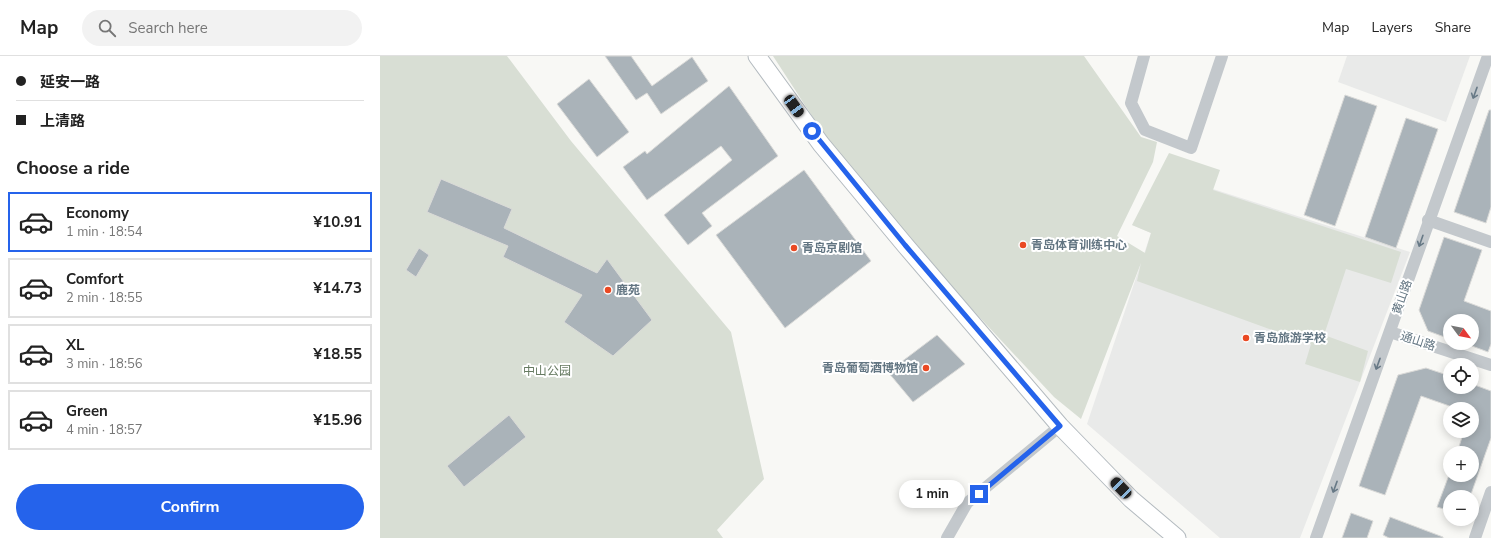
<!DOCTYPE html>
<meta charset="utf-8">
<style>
:root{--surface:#fff;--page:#f2f2f2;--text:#222;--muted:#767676;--line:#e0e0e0;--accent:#2563eb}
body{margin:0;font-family:"Nunito Sans","Noto Sans SC",sans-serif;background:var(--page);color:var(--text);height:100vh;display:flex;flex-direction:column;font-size:15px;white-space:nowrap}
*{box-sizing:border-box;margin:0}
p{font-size:13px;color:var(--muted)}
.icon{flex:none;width:22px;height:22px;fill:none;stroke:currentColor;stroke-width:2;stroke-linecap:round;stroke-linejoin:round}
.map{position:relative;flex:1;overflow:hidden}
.details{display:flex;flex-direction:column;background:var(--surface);width:380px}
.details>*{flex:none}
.hud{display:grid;align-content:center;height:88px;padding:0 16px;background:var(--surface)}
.needle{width:26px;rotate:122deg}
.buttons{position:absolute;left:1063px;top:258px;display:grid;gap:8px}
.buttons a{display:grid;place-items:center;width:36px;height:36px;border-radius:50%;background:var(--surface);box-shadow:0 2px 10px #0003;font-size:20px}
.end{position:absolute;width:18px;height:18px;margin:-9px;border:5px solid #2563eb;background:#fff;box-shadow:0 0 0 2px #fff}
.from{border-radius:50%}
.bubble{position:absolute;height:28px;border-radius:14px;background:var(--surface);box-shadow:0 2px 10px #0003;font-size:13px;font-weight:700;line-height:28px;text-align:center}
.car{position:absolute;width:12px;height:24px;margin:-12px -6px;border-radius:5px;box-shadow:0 0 3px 1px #0007;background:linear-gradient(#222 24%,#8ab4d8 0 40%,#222 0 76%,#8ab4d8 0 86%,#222 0)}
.hud b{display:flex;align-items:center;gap:14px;height:38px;font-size:15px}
.hud b+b{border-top:1px solid var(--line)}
.hud i{width:10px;height:10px;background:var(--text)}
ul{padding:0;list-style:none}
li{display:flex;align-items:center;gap:12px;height:60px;margin:0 8px 6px;padding:0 8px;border:2px solid var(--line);border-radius:0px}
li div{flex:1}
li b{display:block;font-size:15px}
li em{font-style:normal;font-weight:700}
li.active{border-color:var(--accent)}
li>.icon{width:36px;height:36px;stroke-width:1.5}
h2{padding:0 16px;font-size:18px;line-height:48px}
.action{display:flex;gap:8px;margin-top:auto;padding:8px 16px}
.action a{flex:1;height:46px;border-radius:24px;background:var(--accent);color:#fff;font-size:16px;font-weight:700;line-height:46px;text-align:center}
header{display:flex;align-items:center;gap:24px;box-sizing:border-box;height:56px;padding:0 20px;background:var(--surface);border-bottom:1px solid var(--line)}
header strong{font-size:19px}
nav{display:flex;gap:22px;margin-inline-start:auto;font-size:14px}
.search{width:280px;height:36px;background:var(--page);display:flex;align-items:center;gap:10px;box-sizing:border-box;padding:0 14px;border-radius:22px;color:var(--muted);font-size:15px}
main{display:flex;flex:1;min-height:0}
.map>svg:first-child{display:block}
.built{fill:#e9eae9}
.green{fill:#d8ded4}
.building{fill:#aab3b9;stroke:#dadad8}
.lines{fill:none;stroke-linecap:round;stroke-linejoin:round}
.secondary-casing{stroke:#b3babf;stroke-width:19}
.minor{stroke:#c3c8cc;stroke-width:12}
.secondary{stroke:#fff;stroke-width:17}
.oneway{stroke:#677986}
.route{stroke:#2563eb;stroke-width:5}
.poi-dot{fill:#ea4923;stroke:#fff;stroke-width:1.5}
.labels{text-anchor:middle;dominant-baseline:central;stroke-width:4;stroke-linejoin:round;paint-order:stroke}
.poi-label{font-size:12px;font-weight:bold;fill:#627582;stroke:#fff;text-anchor:start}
.street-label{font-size:12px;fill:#627582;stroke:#fff}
.park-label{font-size:12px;fill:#667a61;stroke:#fff}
</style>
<header>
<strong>Map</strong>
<div class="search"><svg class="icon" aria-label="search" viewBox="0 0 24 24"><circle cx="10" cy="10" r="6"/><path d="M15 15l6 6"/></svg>Search here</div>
<nav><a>Map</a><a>Layers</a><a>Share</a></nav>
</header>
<main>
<section class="details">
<div class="hud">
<b><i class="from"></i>延安一路</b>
<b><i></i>上清路</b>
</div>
<h2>Choose a ride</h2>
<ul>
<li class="active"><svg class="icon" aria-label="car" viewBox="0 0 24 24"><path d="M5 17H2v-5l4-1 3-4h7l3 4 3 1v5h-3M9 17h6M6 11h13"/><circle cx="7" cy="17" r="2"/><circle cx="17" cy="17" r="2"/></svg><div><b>Economy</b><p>1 min · 18:54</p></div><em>¥10.91</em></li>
<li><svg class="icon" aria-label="car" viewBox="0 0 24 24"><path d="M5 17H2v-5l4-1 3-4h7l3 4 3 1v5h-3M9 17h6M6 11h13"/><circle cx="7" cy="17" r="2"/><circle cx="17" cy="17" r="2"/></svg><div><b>Comfort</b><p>2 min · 18:55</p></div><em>¥14.73</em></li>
<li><svg class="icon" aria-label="car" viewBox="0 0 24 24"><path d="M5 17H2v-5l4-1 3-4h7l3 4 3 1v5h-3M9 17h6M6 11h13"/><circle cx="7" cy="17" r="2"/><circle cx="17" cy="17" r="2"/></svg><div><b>XL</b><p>3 min · 18:56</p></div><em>¥18.55</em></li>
<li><svg class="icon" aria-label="car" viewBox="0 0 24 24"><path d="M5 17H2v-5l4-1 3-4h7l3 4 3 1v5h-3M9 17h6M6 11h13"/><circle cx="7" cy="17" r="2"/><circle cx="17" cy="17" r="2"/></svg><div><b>Green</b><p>4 min · 18:57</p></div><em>¥15.96</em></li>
</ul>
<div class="action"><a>Confirm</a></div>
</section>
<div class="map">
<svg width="1111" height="482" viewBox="0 0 1111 482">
<rect width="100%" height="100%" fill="#f8f8f5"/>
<g class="built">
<polygon points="967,0 1090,0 1066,66 958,26"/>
<polygon points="833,133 1030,196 920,482 840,482 707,368 771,177 752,169"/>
</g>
<g class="green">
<polygon points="0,0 127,0 191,85 351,276 384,423 337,474 343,482 0,482"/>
<polygon points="393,0 704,0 761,81 777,86 773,106 737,180 765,197 771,177 752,169 789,97 840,114 833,134 1021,196 1011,227 966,213 944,279 988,295 980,326 925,308 931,288 757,225 761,207 701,363 674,341 577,237 447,83"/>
</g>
<g class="building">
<polygon points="225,0 251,0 272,30 312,1 328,25 281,58 267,37 256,44"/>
<polygon points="209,23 249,76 217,101 177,48"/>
<polygon points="349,30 398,100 322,157 332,170 308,189 284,159 352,104 341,90 267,144 243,111 265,95 267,98"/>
<polygon points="965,39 997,50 955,170 924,159"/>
<polygon points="1109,54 1111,54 1111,151 1106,167 1074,156"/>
<polygon points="1026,62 1058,73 1016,192 985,181"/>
<polygon points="424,114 491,205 405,272 336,179"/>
<polygon points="61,123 132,153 124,172 217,217 227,203 272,264 233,300 184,266 202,239 123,201 128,190 47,156"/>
<polygon points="1064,181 1102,194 1084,245 1111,255 1111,288 1108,296 1092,290 1092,265 1070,265 1070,283 1048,275 1039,254"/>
<polygon points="39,192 49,199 36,221 26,214"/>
<polygon points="557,279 585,308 533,346 508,316"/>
<polygon points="1046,312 1070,320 1070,331 1092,331 1092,328 1111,335 1111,382 1090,441 1070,441 1070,455 1057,451 1069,419 1092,419 1092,397 1077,397 1084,375 1092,375 1092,353 1078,353 1041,340 1005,439 979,430 1018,319"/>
<polygon points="129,359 146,381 84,431 67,410"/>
<polygon points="971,457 993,465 987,482 962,482"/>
<polygon points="1010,461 1063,481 1063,482 1009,482 1003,479"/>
</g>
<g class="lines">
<g class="secondary-casing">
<polyline id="secondary" points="377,0 441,88 525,189 680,370 751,443 797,482"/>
</g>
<g class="minor">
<polyline points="764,0 751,47 765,74 811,92 842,0"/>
<polyline points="1048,164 1111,186"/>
<polyline points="1010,276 1111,309"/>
<polyline points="567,482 587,447 680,370"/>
<polyline points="936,482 1108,0"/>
<polyline points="1095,482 1111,436"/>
</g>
<use href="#secondary" class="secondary"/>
</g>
<defs><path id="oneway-shaft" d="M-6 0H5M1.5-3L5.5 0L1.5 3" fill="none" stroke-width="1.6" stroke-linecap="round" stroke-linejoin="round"/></defs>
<g class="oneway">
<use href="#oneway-shaft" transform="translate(1095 37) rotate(110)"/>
<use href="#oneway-shaft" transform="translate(1041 185) rotate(109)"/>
<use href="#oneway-shaft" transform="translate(998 308) rotate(110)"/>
<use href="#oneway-shaft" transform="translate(955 431) rotate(110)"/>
</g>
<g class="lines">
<polyline class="route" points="432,75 525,189 680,370 599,438"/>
</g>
<g class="poi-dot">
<circle cx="643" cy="189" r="4"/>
<circle cx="414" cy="192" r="4"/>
<circle cx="228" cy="234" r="4"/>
<circle cx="866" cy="282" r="4"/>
<circle cx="546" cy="312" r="4"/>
</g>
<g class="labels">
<g class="poi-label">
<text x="651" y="189">青岛体育训练中心</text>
<text x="422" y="192">青岛京剧馆</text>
<text x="236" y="234">鹿苑</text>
<text x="874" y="282">青岛旅游学校</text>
<text x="538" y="312" text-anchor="end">青岛葡萄酒博物馆</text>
</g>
<g class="street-label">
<text transform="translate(1022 241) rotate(-71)">黄山路</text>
<text transform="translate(1038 285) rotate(18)">通山路</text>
</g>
<g class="park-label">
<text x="167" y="315">中山公园</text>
</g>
</g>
</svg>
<div class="buttons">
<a><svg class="needle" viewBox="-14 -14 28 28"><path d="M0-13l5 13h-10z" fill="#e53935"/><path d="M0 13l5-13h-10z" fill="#767676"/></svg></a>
<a><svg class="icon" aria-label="locate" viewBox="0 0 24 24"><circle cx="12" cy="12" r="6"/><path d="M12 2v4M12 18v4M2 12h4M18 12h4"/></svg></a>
<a><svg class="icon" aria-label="layers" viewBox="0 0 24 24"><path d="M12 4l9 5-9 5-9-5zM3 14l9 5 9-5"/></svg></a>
<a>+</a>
<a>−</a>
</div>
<i class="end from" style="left:432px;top:75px"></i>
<i class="end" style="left:599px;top:438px"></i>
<div class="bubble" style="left:519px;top:424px;width:66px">1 min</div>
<i class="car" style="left:414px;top:50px;rotate:144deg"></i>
<i class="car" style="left:741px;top:432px;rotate:316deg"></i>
</div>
</main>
